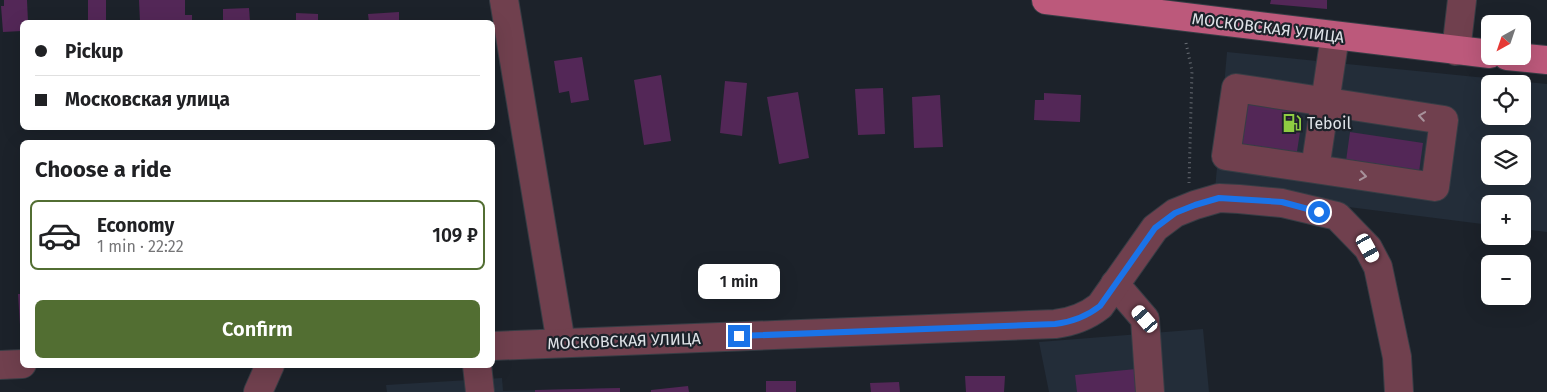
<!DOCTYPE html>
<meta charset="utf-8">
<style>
:root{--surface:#fff;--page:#f2f2f2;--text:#202124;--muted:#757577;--line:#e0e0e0;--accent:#526e32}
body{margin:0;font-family:"Fira Sans",sans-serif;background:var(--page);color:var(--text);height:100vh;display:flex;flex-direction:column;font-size:19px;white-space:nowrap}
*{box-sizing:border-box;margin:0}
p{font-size:16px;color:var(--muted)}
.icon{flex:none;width:28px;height:28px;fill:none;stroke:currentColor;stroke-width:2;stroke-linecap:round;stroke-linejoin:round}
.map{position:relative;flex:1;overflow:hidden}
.side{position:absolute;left:20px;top:140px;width:475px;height:228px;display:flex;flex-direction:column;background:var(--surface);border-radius:8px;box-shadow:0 5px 20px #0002}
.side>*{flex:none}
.hud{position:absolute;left:20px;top:20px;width:475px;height:110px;border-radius:8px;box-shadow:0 5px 20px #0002;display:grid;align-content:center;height:110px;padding:0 15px;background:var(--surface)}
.needle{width:32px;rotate:220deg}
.controls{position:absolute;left:1481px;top:15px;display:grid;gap:10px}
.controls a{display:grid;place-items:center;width:50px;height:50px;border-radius:8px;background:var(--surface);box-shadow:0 5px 20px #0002;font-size:25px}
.end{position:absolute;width:22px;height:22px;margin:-11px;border:6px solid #1a73e8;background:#fff;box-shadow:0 0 0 2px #fff}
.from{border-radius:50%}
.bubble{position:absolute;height:35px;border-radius:8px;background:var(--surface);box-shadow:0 5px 20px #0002;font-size:16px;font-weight:600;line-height:35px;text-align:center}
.car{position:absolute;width:15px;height:30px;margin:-15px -8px;border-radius:6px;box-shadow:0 0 4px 1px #0007;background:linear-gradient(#fff 24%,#345 0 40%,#fff 0 76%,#345 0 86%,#fff 0)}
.hud b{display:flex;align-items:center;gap:18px;height:48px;font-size:19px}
.hud b+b{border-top:1px solid var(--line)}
.hud i{width:12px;height:12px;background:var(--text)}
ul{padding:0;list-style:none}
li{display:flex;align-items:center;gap:15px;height:70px;margin:0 10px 8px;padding:0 5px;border:2px solid transparent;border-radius:8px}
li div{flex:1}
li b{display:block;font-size:19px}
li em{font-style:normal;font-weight:600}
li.active{border-color:var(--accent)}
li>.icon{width:45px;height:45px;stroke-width:1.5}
h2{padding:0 15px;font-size:22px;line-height:60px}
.button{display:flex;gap:10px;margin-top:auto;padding:10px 15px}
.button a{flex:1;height:58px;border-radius:8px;background:var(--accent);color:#fff;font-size:20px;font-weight:600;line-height:58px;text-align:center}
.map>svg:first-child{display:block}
.built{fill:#232d39;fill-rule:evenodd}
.building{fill:#532757}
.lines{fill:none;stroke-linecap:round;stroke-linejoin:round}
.minor-casing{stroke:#373d45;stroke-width:30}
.major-casing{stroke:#373d45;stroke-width:30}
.path{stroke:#696e75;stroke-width:3;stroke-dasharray:1 4;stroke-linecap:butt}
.minor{stroke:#70404e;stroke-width:28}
.major{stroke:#bc597b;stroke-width:28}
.oneway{stroke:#a8929b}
.route{stroke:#1a73e8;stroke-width:6}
.labels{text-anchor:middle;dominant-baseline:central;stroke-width:4.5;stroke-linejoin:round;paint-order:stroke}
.street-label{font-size:16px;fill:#dfe3e8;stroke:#1c222a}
.poi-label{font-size:16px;fill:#dfe3e8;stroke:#1c222a;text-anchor:start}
</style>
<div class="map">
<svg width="1547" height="392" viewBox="0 0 1547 392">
<rect width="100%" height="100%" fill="#1c222a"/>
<g class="built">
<path d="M1227 52 1547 84V232L1523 229 1522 204H1490V225L1215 190ZM1490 84H1522V116H1490ZM1490 144H1522V176H1490Z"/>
<polygon points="1203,329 1209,392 1049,392 1039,342"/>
<polygon points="502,378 503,391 620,388 620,392 387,392 386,385"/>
</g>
<g class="building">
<polygon points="4,0 27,0 28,22 22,22 22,31 3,32 1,6 4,6"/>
<rect x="88" y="0" width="18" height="22"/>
<polygon points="139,0 185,0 185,15 192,15 192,22 140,22"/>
<polygon points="1271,0 1327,0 1327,9 1270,4"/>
<polygon points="249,8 250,22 223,22 223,9"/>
<polygon points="399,12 399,22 369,22 368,14"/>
<polygon points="296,13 318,14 318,22 296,22"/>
<polygon points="582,57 589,100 571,103 569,91 559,93 554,61"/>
<polygon points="661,75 671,141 644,145 634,80"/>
<polygon points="725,81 747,83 742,136 720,133"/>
<polygon points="883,88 885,134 858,135 855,89"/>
<polygon points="798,92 809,158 779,164 767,97"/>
<polygon points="1044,93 1081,95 1080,122 1034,120 1035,100 1044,100"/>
<polygon points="940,95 943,147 914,148 912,97"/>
<polygon points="1248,99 1290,105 1302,119 1296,158 1241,149"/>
<polygon points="1350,132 1423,143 1419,172 1346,161"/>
<polygon points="18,294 22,294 22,325 20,325"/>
<polygon points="1136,369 1139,392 1077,392 1075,375"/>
<polygon points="965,376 1005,376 1004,392 966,392"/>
<rect x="766" y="381" width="30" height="11"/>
<polygon points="899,382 900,392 871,392 870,383"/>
<polygon points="688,386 689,392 651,392 651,390"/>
<polygon points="620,388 620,392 535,392 535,390"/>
</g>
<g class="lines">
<g class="minor-casing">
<g id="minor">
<polyline points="504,0 561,343"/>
<polyline points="1456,51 1462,0"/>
<polyline points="1315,169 1435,187 1444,120 1236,88 1226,156 1315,169 1335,36"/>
<polyline points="1115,284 1145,319 1150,392"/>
<path d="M492 346 1055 324C1072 322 1086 317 1100 306L1155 228 1175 213 1195 205 1219 198 1239 199 1282 203 1337 216 1368 248 1378 267 1397 357 1399 392"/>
<polyline points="0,365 22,364"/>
<polyline points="477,365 480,392"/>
<polyline points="258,392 270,365"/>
</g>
</g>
<g class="major-casing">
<g id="major">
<polyline points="1046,0 1490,54"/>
<polyline points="1507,56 1547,60"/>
</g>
</g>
<polyline class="path" points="1186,43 1192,71 1189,183"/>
<use href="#minor" class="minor"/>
<use href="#major" class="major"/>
</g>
<defs><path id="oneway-chevron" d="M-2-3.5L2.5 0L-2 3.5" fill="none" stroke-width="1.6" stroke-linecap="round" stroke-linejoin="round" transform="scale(1.25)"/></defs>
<g class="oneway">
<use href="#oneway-chevron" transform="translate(1422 116) rotate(-171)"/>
<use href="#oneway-chevron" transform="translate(1363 176) rotate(8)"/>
</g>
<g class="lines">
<path class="route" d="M739 336 1055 324C1072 322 1086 317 1100 306L1155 228 1175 213 1195 205 1219 198 1282 202 1319 212"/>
</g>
<defs>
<g id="fuel-bare" transform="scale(1.5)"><path d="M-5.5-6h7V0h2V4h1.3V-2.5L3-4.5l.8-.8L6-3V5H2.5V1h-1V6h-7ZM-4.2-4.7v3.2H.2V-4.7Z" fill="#8fcd42" stroke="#1c222a" stroke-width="2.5" paint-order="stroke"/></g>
</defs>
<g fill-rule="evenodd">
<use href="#fuel-bare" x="1292" y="123"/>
</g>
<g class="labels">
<g class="street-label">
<text transform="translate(1268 28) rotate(7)">МОСКОВСКАЯ УЛИЦА</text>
<text transform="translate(624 341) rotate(-2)">МОСКОВСКАЯ УЛИЦА</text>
</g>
<g class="poi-label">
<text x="1307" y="123">Teboil</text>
</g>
</g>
</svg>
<div class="controls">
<a><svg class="needle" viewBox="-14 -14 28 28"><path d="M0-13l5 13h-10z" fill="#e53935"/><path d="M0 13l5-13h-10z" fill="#757577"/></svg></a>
<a><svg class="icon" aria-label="locate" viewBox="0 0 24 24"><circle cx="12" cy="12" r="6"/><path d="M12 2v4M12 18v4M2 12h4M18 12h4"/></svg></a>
<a><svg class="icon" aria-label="layers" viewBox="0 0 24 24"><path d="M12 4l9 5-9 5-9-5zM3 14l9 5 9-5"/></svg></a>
<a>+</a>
<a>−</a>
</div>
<i class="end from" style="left:1319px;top:212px"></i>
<i class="end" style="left:739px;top:336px"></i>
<div class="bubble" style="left:698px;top:264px;width:82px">1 min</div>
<i class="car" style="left:1368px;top:248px;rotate:151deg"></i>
<i class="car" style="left:1145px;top:319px;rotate:319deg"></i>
<div class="hud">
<b><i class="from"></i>Pickup</b>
<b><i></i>Московская улица</b>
</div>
<section class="side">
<h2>Choose a ride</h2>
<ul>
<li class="active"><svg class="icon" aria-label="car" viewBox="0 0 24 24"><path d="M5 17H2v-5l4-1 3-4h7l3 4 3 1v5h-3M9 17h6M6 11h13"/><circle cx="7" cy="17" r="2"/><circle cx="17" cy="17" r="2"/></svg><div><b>Economy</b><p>1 min · 22:22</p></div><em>109 ₽</em></li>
</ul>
<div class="button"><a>Confirm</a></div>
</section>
</div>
